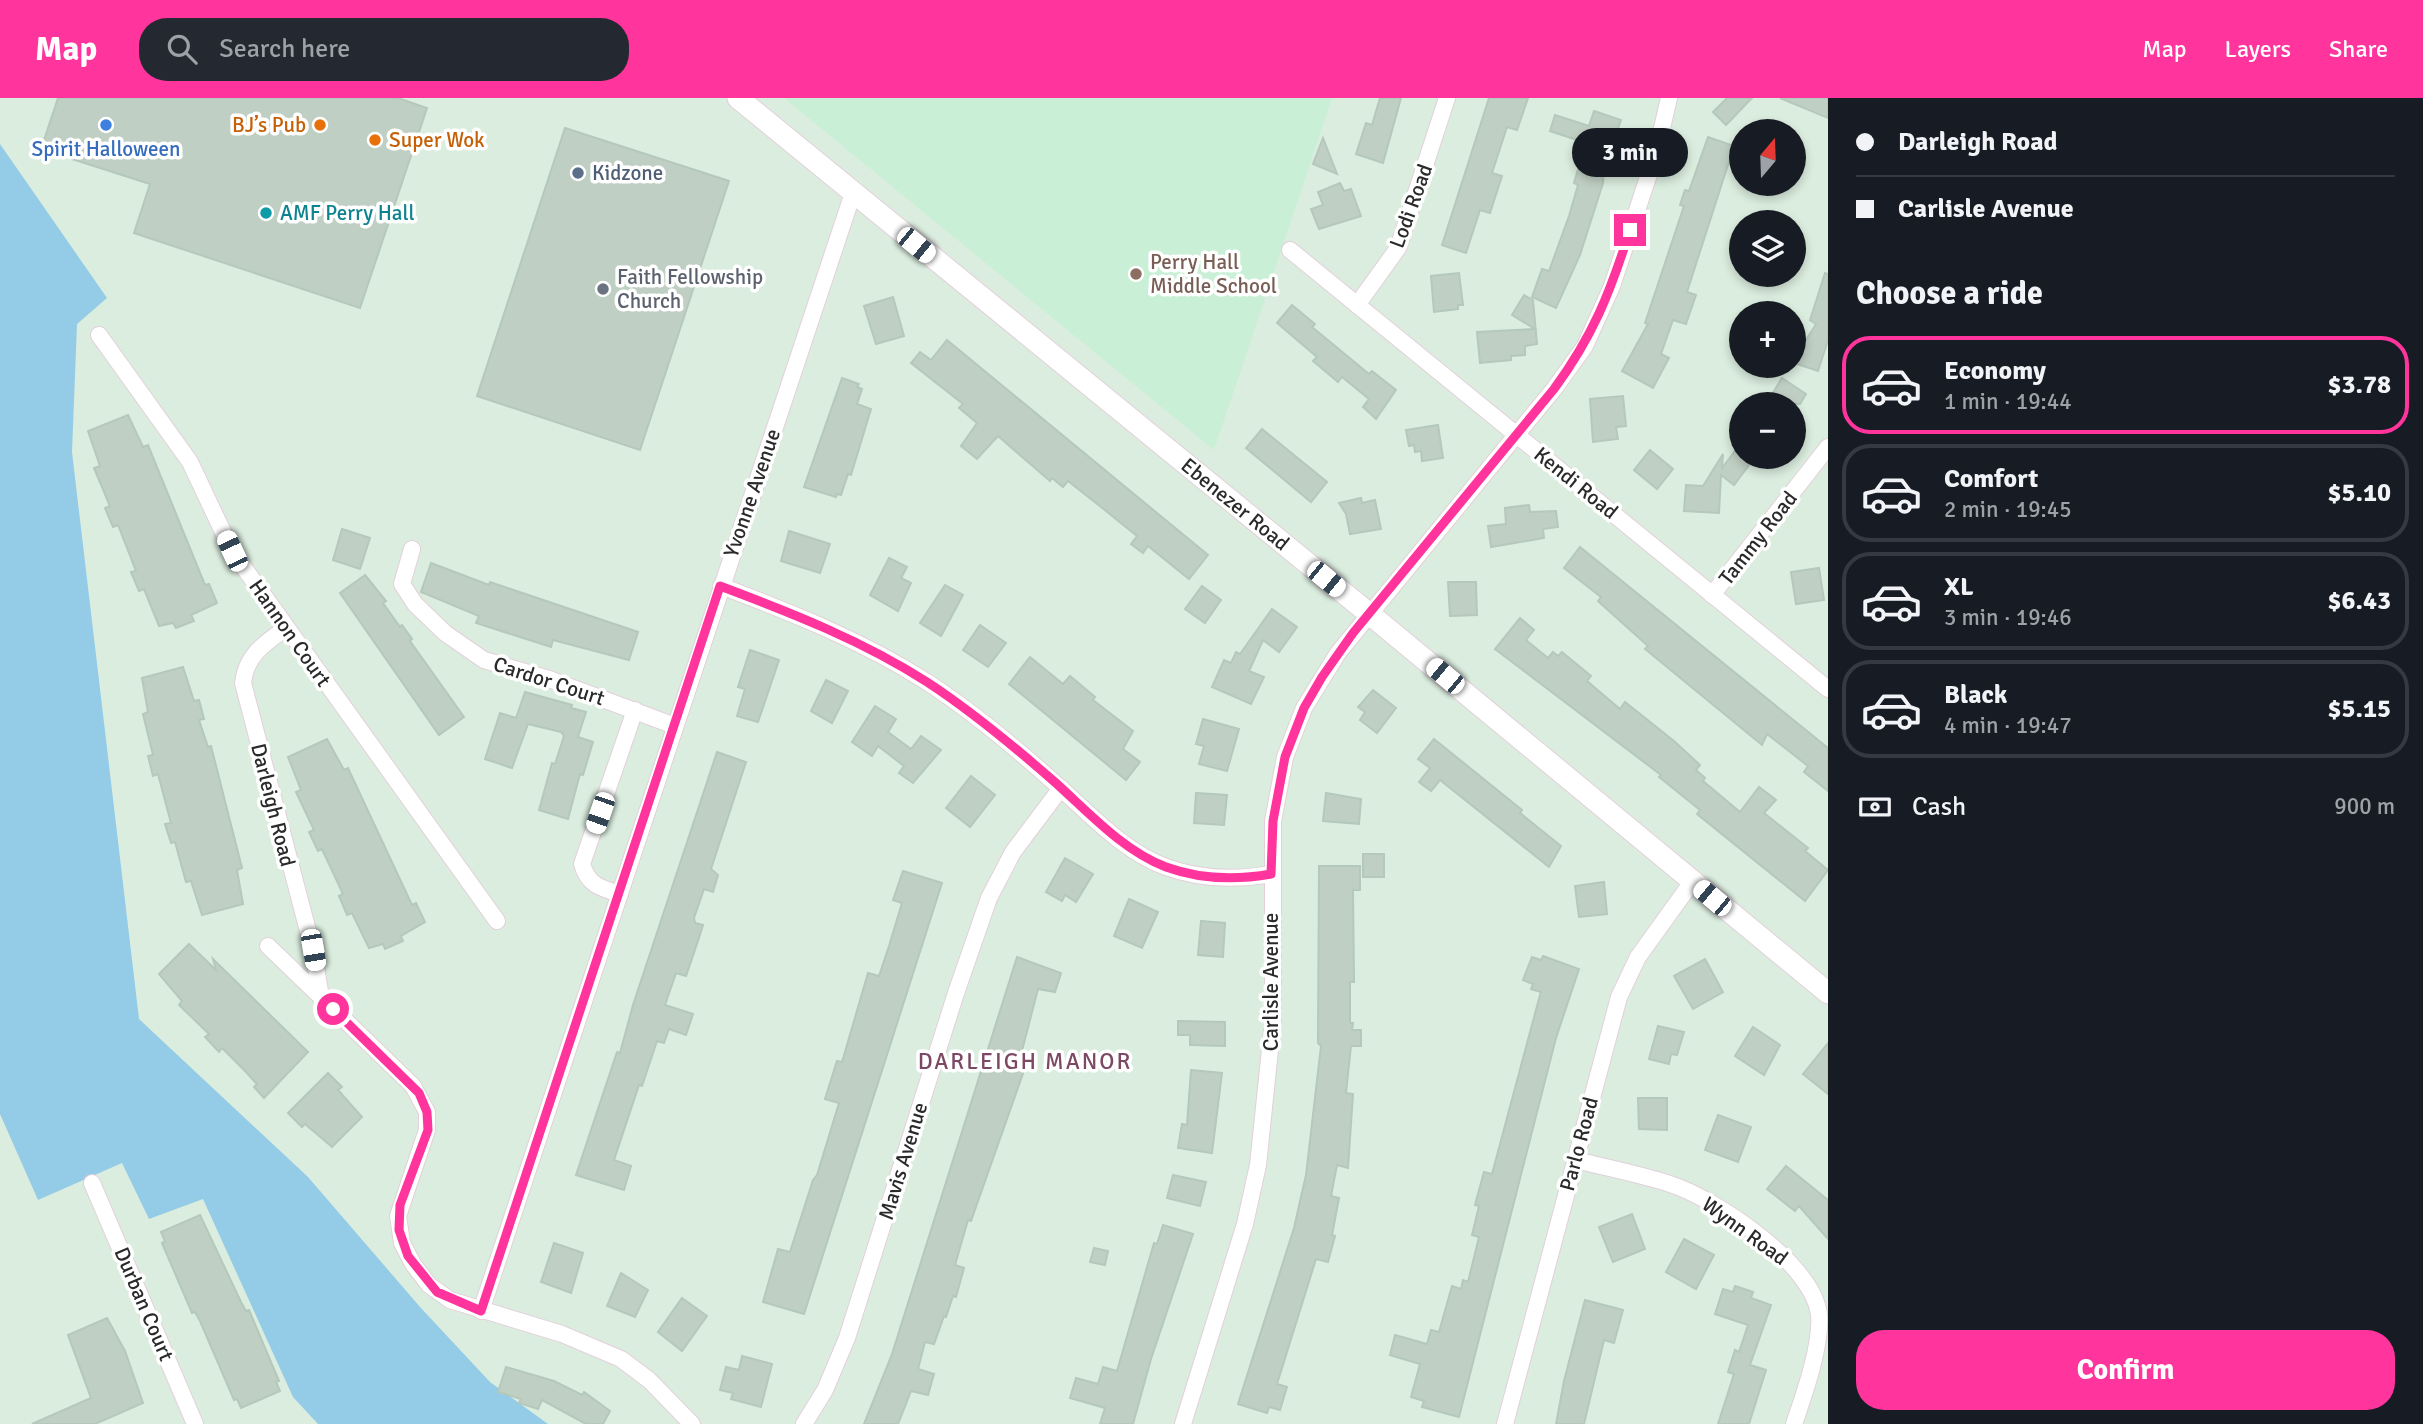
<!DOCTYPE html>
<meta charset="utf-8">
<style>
:root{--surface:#171b24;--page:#242831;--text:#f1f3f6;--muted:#9ea1a6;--line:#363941;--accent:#ff359d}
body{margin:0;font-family:Signika,sans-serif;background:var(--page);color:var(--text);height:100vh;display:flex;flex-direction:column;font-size:26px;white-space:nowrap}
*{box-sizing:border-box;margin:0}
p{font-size:23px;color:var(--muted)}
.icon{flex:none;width:38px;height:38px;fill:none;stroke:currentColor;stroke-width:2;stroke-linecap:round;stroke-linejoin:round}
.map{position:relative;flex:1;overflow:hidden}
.panel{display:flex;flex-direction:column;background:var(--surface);width:595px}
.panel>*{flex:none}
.top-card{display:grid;align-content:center;height:154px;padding:0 28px;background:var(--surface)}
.needle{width:46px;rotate:19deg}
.tools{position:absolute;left:1729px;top:21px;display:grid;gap:14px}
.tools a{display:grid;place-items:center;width:77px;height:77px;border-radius:50%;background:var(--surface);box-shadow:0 4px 10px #0003;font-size:35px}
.end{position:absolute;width:32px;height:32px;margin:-16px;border:9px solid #ff359d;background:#fff;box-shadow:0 0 0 4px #fff}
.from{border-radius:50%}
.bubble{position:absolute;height:49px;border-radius:24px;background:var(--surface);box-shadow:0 4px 10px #0003;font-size:23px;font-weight:800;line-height:49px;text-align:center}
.car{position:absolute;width:21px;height:42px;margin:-21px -10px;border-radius:9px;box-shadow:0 0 5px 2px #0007;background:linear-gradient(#fff 24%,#345 0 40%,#fff 0 76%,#345 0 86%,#fff 0)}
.top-card b{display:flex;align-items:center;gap:24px;height:66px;font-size:26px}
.top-card b+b{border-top:2px solid var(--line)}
.top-card i{width:18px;height:18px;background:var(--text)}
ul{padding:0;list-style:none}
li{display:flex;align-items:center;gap:21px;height:98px;margin:0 14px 10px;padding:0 14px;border:4px solid var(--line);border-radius:28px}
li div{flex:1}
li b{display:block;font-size:26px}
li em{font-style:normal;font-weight:800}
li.selected{border-color:var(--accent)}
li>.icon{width:63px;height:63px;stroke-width:1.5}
h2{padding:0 28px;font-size:32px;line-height:84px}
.pay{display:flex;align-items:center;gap:18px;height:77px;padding:0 28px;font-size:26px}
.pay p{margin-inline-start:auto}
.button{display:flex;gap:14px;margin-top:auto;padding:14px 28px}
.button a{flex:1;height:80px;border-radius:28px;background:var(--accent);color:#fff;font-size:28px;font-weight:800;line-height:80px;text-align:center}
header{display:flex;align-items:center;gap:42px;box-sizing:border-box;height:98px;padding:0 35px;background:var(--accent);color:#fff}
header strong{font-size:33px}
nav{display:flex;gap:38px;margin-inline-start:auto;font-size:24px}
.search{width:490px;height:63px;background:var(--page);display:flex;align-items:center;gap:18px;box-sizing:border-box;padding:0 24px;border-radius:28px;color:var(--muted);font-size:26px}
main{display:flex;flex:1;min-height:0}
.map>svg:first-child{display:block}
.education{fill:#c9efd6}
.green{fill:#94cbe6}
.building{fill:#c0cfc4;stroke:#b4c8bb;stroke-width:2}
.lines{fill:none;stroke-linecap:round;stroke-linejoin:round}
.minor-casing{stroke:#e3d0da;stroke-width:18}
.tertiary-casing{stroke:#e3d0da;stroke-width:23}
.minor{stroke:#fff;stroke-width:16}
.tertiary{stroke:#fff;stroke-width:21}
.route{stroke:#ff359d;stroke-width:9}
.shop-dot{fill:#3f7fe0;stroke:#fff;stroke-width:2.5}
.food-dot{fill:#e8710a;stroke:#fff;stroke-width:2.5}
.service-dot{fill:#5c6f8a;stroke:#fff;stroke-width:2.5}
.culture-dot{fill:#0f9aa8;stroke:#fff;stroke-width:2.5}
.education-dot{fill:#8d6e63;stroke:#fff;stroke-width:2.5}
.worship-dot{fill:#6b7280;stroke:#fff;stroke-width:2.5}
.labels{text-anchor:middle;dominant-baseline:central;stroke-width:7;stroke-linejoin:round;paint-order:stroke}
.food-label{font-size:21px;fill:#c56008;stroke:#fff;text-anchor:end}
.shop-label{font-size:21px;fill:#366cbe;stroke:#fff}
.service-label{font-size:21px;fill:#4e5e75;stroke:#fff;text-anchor:start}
.street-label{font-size:21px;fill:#2a2a2a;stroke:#fff}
.culture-label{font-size:21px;fill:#0d838f;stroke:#fff;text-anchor:start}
.education-label{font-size:21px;fill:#785e54;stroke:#fff;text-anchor:start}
.worship-label{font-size:21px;fill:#5b616d;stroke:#fff;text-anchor:start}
.neighbourhood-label{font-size:23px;letter-spacing:2px;fill:#7c4863;stroke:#fff}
</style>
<header>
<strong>Map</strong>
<div class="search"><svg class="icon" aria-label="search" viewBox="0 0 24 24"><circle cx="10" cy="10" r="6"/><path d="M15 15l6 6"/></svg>Search here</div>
<nav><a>Map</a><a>Layers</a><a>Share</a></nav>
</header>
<main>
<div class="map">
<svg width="1828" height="1326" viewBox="0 0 1828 1326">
<rect width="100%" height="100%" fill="#dbeddf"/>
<polygon class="education" points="784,0 1332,0 1214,352"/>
<polygon class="green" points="0,46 107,200 77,226 72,354 139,921 308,1079 420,1209 490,1284 548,1326 318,1326 293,1299 203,1101 149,1121 122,1065 38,1102 0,1016"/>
<g class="building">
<polygon points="58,0 398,0 427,10 360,210 134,135 150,86 41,51"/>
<polygon points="1380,0 1401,0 1383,65 1356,56 1366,25 1372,27"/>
<polygon points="1489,0 1528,0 1517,32 1507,29 1492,75 1502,78 1490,115 1480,112 1466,155 1442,147"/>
<polygon points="1727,0 1752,0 1726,27 1713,14"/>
<polygon points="1780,0 1828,0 1828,20"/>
<polygon points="1594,13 1621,22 1604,69 1603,85 1580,157 1556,210 1532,199 1542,171 1549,173 1569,118 1578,87 1574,85 1586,45 1550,33 1555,17 1589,28"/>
<polygon points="565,30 729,83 640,352 477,298"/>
<polygon points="1708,39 1734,48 1687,194 1696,197 1686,226 1673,222 1661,256 1669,260 1653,290 1622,273 1648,226 1645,225 1684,108 1680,107 1685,92 1689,93"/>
<polygon points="1323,40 1337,76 1313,66"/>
<polygon points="1340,85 1344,93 1351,91 1361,118 1319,131 1311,111 1323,107 1318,94"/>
<polygon points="1459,175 1463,207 1458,207 1458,211 1434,214 1431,178"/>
<polygon points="1825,175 1828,176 1828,242 1818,273 1794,265 1794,261 1816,226 1810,222"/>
<polygon points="1524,197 1533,202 1537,246 1525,248 1525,257 1511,258 1511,262 1480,265 1477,234 1535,231 1512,217"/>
<polygon points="893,199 904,238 876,246 864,208"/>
<polygon points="1292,207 1315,226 1312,229 1369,276 1372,273 1396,292 1376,321 1363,309 1369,301 1342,279 1338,284 1313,263 1317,259 1277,225"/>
<polygon points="947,242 1208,457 1189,481 1148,448 1143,455 1131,446 1137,438 1101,409 1068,383 1063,389 1052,380 1050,383 998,338 977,361 961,348 977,325 959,310 963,306 911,265 920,254 931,262"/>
<polygon points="842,280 859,286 857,289 862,291 857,306 871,311 851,377 848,376 841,397 837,396 836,399 804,389"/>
<polygon points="1782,280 1806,296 1800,306 1766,306"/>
<polygon points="1623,298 1626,328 1616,329 1618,341 1593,344 1590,301"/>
<polygon points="128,317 143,349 148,347 205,487 209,486 217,505 191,517 194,523 176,530 173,525 159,528 144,491 139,493 131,474 136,473 118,427 113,429 105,410 110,408 94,370 100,368 88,333"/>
<polygon points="1438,327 1443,360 1422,363 1421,353 1415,354 1414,347 1409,348 1406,332"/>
<polygon points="1262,331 1327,384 1311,404 1246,350"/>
<polygon points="1741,345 1741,359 1755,359 1734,387 1721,377 1719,415 1684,413 1686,387 1703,388 1723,356 1722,370"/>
<polygon points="1650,352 1673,371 1657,391 1634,372"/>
<polygon points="1361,400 1362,405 1375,402 1381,431 1350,436 1346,416 1339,405"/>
<polygon points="1529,407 1530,414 1556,413 1558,429 1543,431 1544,440 1491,449 1488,428 1506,426 1505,410"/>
<polygon points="342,431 370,440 360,471 333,462"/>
<polygon points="789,433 830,446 820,475 781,463"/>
<polygon points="1580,449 1828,650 1828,693 1804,674 1808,668 1767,636 1762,647 1645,551 1648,548 1598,503 1601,499 1564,470"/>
<polygon points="889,460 907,469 901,480 911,485 898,513 870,497"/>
<polygon points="431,465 489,487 490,484 638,534 629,562 553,542 551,549 476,525 479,518 421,494"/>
<polygon points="1819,470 1824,502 1796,506 1791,474"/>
<polygon points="365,477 386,503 383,505 400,529 402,527 412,541 410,543 464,619 439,637 340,495"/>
<polygon points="1448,484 1476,484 1477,517 1450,518"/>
<polygon points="945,487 963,497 941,538 920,525"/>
<polygon points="1202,488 1221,502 1205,525 1185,511"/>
<polygon points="1272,511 1297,529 1279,554 1263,542 1249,573 1264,579 1251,606 1212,589 1224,562 1231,565 1236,554 1240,556"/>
<polygon points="1520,520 1534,532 1526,542 1548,560 1553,554 1558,558 1562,554 1591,578 1587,583 1620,611 1625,604 1674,643 1700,667 1696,672 1705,680 1703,683 1740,714 1759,689 1776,702 1764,715 1808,750 1805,753 1828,772 1805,803 1697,716 1700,712 1659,679 1661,677 1495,551"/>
<polygon points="980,527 1006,545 988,569 963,552"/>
<polygon points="750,552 779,562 758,624 737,618 745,591 738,589"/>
<polygon points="1030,559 1063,586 1070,578 1095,599 1093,602 1133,633 1123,651 1140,664 1126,682 1009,586"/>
<polygon points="183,569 194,603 199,602 204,621 199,622 208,649 211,648 242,770 237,772 243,806 202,817 191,783 186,784 175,744 171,745 165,726 171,725 158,676 153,678 148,658 153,657 143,616 148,614 142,580"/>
<polygon points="826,582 848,593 832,625 811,613"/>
<polygon points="1373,592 1396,610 1377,635 1360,622 1365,614 1358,609"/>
<polygon points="525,594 572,607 571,610 586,614 578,639 593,644 583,677 580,676 568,721 539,712 552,665 555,666 564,638 561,634 528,626 512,670 485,661 500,615 516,620"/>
<polygon points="875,608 896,621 888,634 911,651 921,638 941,652 913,685 899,675 904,668 878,648 872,658 852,644"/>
<polygon points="1203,621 1239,631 1227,673 1199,666 1204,648 1196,646"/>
<polygon points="327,641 344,672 348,670 412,807 416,805 425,824 401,838 403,843 385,851 383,846 369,850 352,815 347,817 339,798 343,796 322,751 318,753 309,734 314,732 296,694 301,692 288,659"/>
<polygon points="1434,641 1522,712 1520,715 1561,748 1549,769 1440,682 1431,693 1419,684 1430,670 1418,661"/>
<polygon points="717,654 746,664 711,771 718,777 713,794 704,791 694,820 695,825 703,827 698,843 686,878 676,875 665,907 693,916 686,937 669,931 664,945 657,943 642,988 639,987 614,1062 631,1068 624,1092 576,1077 617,954 620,955 633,907"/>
<polygon points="971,678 995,697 970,729 946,710"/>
<polygon points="1196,695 1227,697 1224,727 1194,725"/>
<polygon points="1326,695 1361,701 1359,726 1323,723"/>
<rect x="1363" y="756" width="21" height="23"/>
<polygon points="1065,760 1093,776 1076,804 1065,797 1062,803 1046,794"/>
<polygon points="1319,768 1360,768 1360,792 1353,792 1354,884 1350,884 1350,925 1353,925 1352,932 1361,932 1361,948 1351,948 1346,995 1353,996 1348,1070 1337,1067 1331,1098 1339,1100 1332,1137 1335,1138 1328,1164 1316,1161 1277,1286 1287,1289 1280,1312 1269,1309 1267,1315 1238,1306 1294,1130 1306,1077 1321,948 1318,945"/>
<polygon points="903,773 942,785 804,1216 763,1204 778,1151 790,1154 813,1082 817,1077 839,1005 825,1001 837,963 842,964 868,875 879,878 889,848 902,805 893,802"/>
<polygon points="1604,784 1607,816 1579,819 1575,788"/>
<polygon points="1129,801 1158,814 1142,850 1114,838"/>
<polygon points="1201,823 1225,825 1223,859 1198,857"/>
<polygon points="189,846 216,872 213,861 308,954 264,1000 254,989 257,986 245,973 222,950 219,954 205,939 209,936 179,907 182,903 159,876"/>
<polygon points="1543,858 1579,871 1556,940 1459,1319 1422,1309 1424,1303 1411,1299 1420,1266 1390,1257 1395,1237 1427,1246 1431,1232 1439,1234 1452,1188 1461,1191 1463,1182 1468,1184 1479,1139 1472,1137 1479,1108 1475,1107 1484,1074 1492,1076 1540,897 1541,894 1531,891 1533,886 1523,882 1532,859 1541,862"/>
<polygon points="1017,859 1061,875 1055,894 1038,891 1018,968 1025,970 971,1123 968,1122 955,1167 964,1170 956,1199 953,1198 946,1219 944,1218 934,1246 925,1244 918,1271 934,1276 928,1297 911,1293 898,1326 864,1326 892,1256"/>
<polygon points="1705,861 1723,894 1693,911 1674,878"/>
<polygon points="1178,923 1225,924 1225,948 1190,947 1190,937 1178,937"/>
<polygon points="1658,928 1684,934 1677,957 1671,956 1669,966 1649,961"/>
<polygon points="1753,929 1780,947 1764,977 1735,958"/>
<polygon points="1828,945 1828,996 1803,976"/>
<polygon points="1191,972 1222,975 1212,1055 1178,1050 1182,1026 1187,1027"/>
<polygon points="328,975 342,989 338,992 362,1019 332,1049 305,1026 302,1029 288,1015"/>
<polygon points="1638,1000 1667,1000 1667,1032 1639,1031"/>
<polygon points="1718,1017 1751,1029 1738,1064 1705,1052"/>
<polygon points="1786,1068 1828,1102 1828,1141 1799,1108 1795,1113 1767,1091"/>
<polygon points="1173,1077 1206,1084 1200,1108 1167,1100"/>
<polygon points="1632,1116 1645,1151 1613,1164 1599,1129"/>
<polygon points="200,1117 241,1204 246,1213 249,1212 279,1283 276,1284 280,1293 241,1310 237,1301 234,1302 200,1223 195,1214 192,1215 162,1145 165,1143 161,1134"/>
<polygon points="1163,1127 1193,1136 1151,1261 1133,1326 1100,1326 1105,1310 1070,1300 1076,1280 1098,1286 1103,1269 1117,1273 1154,1145 1157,1146"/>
<polygon points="1684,1141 1714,1157 1696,1191 1666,1174"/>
<polygon points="554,1145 583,1155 571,1195 541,1184"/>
<polygon points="1094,1150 1108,1153 1105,1167 1090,1164"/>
<polygon points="621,1175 648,1192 635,1219 607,1208"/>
<polygon points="1735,1188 1753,1194 1751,1200 1771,1207 1750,1267 1766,1272 1749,1326 1718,1326 1734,1276 1728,1274 1735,1252 1739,1254 1748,1227 1715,1216 1723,1191 1733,1194"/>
<polygon points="682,1200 707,1218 682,1253 658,1234"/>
<polygon points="1585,1202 1623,1212 1614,1245 1604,1242 1584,1326 1556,1326 1564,1283"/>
<polygon points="107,1220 125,1253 143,1305 95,1326 32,1326 91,1300 68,1237"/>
<polygon points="742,1258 772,1266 761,1309 731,1301 733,1295 720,1292 726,1269 739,1272"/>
<polygon points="506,1269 554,1283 582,1297 584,1294 610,1313 603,1326 586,1326 542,1302 538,1311 519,1305 521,1301 498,1294"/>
</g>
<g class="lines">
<g class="minor-casing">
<g id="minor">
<polyline points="1290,152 1828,591"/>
<polyline points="1357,207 1398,150 1447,0"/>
<polyline points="99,237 190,364 232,453 497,823"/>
<polyline points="412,451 402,486 415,506 445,535 484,562 549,581 675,628"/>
<path d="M721 488C792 515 863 543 927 584 973 614 1016 650 1057 687 1090 716 1124 754 1166 769 1199 781 1237 782 1271 776"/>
<polyline points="1712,497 1828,349"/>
<path d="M286 530C265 545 246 557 243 585L313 852 321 899 413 988 427 1014V1032L398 1118 402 1145 413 1166 429 1187 450 1202 562 1236 621 1261 649 1282 692 1326"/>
<path d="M620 796C600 790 588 787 582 766L635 612"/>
<polyline points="268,848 321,899"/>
<path d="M1576 1062C1607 1070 1639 1076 1670 1086 1716 1101 1812 1165 1819 1216 1822 1246 1804 1297 1794 1326"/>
<polyline points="92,1085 195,1326"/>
<polyline points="481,1213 853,95"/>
<polyline points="804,1326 825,1292 847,1240 956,895 989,800 1013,754 1061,690"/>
<polyline points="1183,1326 1245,1126 1258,1067 1273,923 1273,723 1285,659 1304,610 1338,555 1554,291 1585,248 1612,188 1657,52 1669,0"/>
<polyline points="1505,1326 1619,899 1638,859 1692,784"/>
</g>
</g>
<g class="tertiary-casing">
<g id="tertiary">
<path id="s1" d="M738 0 1383 527 1828 895"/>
</g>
</g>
<use href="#minor" class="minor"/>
<use href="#tertiary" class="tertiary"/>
</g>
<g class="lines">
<path class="route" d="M333 911 419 995 427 1014 428 1032 400 1107 399 1132 408 1158 437 1194 481 1213 720 488C792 515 863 543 927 584 973 614 1016 650 1057 686 1090 716 1124 753 1166 769 1199 781 1237 782 1271 776L1273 723 1285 659 1304 610 1322 579 1353 535 1554 291C1593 238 1610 195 1630 132"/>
</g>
<circle class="shop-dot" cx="106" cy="27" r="7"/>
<g class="food-dot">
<circle cx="320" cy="27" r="7"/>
<circle cx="375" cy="42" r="7"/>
</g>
<circle class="service-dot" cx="578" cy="75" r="7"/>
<circle class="culture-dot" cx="266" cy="115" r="7"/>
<circle class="education-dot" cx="1136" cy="176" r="7"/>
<circle class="worship-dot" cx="603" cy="191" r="7"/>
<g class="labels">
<g class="food-label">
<text x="306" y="27">BJ’s Pub</text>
<text x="389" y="42" text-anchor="start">Super Wok</text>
</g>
<g class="shop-label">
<text x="106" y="51">Spirit Halloween</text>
</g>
<g class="service-label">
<text x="592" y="75">Kidzone</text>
</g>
<g class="street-label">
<text transform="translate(1411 108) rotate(-70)">Lodi Road</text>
<text transform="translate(1576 385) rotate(39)">Kendi Road</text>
<text transform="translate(752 395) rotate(-71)">Yvonne Avenue</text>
<text stroke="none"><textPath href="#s1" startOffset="642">Ebenezer Road</textPath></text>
<text transform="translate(1758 440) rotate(-52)">Tammy Road</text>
<text transform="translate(290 535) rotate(55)">Hannon Court</text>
<text transform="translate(549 583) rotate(18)">Cardor Court</text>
<text transform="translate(273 707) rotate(76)">Darleigh Road</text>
<text transform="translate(1271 884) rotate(-90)">Carlisle Avenue</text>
<text transform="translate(1579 1046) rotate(-75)">Parlo Road</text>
<text transform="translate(903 1063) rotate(-73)">Mavis Avenue</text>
<text transform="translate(1745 1133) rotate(36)">Wynn Road</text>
<text transform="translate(144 1206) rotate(67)">Durban Court</text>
</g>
<g class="culture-label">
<text x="280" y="115">AMF Perry Hall</text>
</g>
<g class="education-label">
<text x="1150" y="164">Perry Hall<tspan x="1150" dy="24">Middle School</tspan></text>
</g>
<g class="worship-label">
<text x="617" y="179">Faith Fellowship<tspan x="617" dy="24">Church</tspan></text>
</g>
<g class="neighbourhood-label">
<text x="1025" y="963">DARLEIGH MANOR</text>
</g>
</g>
</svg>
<div class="tools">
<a><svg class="needle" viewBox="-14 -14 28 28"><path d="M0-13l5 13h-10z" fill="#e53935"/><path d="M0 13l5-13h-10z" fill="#9ea1a6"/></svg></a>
<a><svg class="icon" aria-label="layers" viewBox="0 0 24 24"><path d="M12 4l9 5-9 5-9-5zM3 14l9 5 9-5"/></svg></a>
<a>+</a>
<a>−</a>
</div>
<i class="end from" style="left:333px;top:911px"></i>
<i class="end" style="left:1630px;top:132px"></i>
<div class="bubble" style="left:1572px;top:30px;width:116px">3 min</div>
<i class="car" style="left:916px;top:147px;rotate:129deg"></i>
<i class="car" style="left:232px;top:453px;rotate:335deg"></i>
<i class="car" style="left:1326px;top:481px;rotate:129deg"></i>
<i class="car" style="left:1445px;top:578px;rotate:310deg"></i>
<i class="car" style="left:600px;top:715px;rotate:199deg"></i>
<i class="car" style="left:1712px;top:800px;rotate:310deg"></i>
<i class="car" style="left:313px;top:852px;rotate:170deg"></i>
</div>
<section class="panel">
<div class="top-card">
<b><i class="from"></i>Darleigh Road</b>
<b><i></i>Carlisle Avenue</b>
</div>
<h2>Choose a ride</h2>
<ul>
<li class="selected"><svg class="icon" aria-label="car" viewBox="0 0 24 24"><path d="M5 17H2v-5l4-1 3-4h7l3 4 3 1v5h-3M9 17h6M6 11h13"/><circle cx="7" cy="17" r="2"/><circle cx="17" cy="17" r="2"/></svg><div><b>Economy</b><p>1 min · 19:44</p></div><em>$3.78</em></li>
<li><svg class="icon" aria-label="car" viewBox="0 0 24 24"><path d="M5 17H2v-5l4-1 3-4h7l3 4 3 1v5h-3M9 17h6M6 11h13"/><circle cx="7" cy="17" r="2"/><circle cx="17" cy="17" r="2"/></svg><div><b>Comfort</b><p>2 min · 19:45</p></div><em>$5.10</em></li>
<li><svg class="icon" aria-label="car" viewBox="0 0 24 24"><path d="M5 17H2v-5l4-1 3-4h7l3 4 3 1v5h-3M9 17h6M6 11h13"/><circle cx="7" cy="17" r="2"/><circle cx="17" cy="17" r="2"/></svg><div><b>XL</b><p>3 min · 19:46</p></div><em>$6.43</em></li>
<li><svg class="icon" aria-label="car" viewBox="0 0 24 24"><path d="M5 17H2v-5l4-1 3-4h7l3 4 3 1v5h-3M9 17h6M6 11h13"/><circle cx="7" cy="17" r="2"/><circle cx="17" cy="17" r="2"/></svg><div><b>Black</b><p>4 min · 19:47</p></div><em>$5.15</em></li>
</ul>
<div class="pay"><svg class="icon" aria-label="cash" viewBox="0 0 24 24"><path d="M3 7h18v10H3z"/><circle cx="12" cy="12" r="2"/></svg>Cash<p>900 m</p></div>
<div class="button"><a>Confirm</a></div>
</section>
</main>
